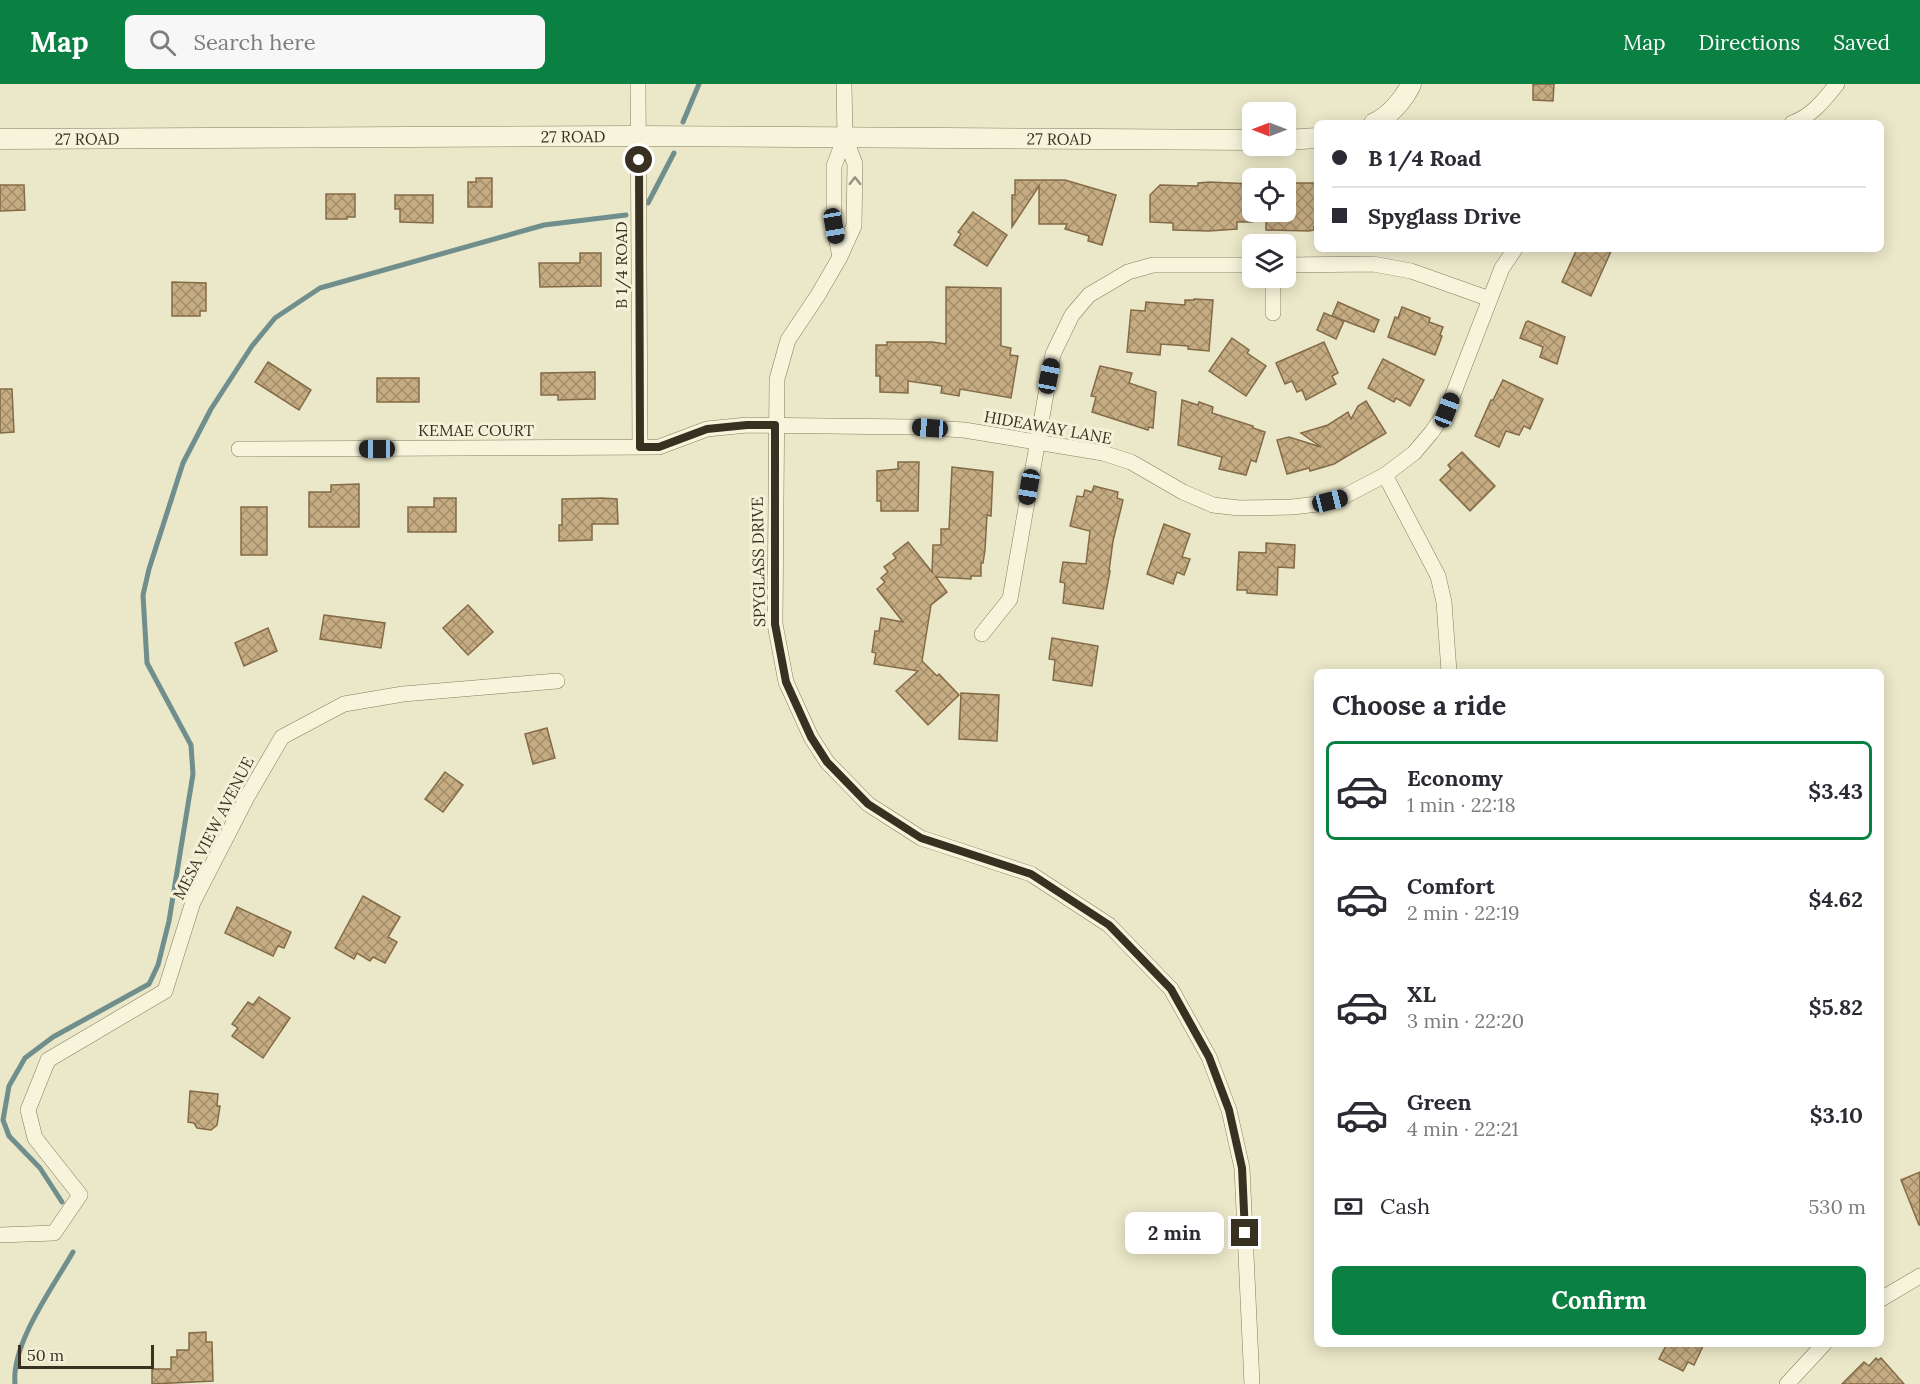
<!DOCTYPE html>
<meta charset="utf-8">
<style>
:root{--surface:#fff;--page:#f7f7f7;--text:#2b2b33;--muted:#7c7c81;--line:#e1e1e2;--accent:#0b8043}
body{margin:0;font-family:Lora,serif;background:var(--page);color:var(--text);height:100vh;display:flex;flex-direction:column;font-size:22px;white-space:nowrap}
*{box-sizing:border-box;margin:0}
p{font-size:20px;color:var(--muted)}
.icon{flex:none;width:33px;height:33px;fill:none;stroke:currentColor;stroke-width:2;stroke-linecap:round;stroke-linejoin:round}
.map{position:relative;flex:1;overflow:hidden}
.side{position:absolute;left:1314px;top:585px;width:570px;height:678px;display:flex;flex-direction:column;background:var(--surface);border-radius:9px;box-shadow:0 3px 15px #0003}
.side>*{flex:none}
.guide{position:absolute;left:1314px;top:36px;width:570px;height:132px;border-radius:9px;box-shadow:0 3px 15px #0003;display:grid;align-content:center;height:132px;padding:0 18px;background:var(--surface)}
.needle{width:39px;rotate:270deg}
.controls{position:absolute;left:1242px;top:18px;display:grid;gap:12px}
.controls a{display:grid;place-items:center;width:54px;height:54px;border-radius:9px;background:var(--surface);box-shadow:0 3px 15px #0003;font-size:30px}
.scale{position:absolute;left:18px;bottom:15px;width:136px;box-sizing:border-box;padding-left:6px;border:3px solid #383121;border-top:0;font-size:16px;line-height:21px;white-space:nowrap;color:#383121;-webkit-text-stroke:4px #f3f1d8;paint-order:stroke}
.end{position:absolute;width:27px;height:27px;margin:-14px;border:8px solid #383121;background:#fff;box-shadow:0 0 0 3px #fff}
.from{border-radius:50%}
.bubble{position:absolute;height:42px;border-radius:9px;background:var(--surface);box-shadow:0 3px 15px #0003;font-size:20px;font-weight:700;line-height:42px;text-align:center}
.car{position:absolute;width:18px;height:36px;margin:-18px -9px;border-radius:8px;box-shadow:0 0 4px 2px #0007;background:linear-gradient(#222 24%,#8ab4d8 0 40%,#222 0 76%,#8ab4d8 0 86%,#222 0)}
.guide b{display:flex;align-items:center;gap:21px;height:57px;font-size:22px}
.guide b+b{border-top:2px solid var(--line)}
.guide i{width:15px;height:15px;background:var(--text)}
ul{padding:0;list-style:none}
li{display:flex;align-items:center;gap:18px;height:99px;margin:0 12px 9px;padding:0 6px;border:3px solid transparent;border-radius:9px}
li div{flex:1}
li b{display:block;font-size:22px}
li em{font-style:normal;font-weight:700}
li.active{border-color:var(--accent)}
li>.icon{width:54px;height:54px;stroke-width:1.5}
h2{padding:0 18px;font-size:27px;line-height:72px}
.pay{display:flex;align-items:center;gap:15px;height:66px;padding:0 18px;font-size:22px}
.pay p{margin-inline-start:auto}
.primary-button{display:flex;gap:12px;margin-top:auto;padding:12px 18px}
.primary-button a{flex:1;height:69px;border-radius:9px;background:var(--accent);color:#fff;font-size:24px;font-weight:700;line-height:69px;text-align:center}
header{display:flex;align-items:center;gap:36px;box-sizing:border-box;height:84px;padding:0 30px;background:var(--accent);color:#fff}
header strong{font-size:28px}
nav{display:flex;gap:33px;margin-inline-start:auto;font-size:21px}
.search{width:420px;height:54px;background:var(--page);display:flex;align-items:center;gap:15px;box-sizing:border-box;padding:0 21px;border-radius:9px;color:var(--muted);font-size:22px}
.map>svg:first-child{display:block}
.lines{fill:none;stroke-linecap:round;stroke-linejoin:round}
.stream{stroke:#708e8c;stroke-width:5}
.building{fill:url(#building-cross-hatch);stroke:#846b47;stroke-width:1.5}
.minor-casing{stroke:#867c5f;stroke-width:16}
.tertiary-casing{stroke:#867c5f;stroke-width:21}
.minor{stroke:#f7f4dc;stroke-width:15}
.tertiary{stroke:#f7f4dc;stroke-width:20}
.oneway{stroke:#98927e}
.route{stroke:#383121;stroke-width:8}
.labels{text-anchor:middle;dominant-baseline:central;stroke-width:6;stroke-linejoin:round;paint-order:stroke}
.street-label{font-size:16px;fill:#383121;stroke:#f3f1d8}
</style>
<header>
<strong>Map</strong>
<div class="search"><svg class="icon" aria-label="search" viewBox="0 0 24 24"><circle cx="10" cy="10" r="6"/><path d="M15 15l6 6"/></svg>Search here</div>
<nav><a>Map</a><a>Directions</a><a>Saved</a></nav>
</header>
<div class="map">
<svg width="1920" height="1300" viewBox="0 0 1920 1300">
<defs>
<pattern id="building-cross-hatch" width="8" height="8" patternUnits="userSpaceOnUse" patternTransform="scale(1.5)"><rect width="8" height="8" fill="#c6ac82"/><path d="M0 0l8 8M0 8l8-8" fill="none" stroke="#a28d6a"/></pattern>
</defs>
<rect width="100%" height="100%" fill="#ebe8c9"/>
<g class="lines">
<g class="stream">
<polyline points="683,38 699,0"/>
<polyline points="648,119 674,69"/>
<polyline points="62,1118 40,1084 9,1052 3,1036 9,1002 25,974 53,953 149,900 158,881 169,837 193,690 191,661 147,579 143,511 149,485 183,379 211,325 252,262 275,234 320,204 544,141 626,131"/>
<path d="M15 1300C11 1260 53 1203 73 1168"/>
</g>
</g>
<g class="building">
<polygon points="1533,0 1554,0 1553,17 1533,16"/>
<polygon points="476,94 492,94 492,123 468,123 468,98 476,98"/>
<polygon points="1015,96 1065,96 1116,111 1102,161 1088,157 1089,152 1065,145 1067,140 1039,140 1039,102 1012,143 1012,111 1015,111"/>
<polygon points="1210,98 1252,100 1252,138 1237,138 1237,145 1209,147 1173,146 1173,139 1150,138 1150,111 1160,101 1198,102 1198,99"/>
<polygon points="1294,99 1317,99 1317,142 1314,142 1314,146 1309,147 1266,146 1266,128 1286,128 1286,123 1294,123"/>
<polygon points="0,101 24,101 25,126 0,127"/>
<polygon points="326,110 355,110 355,133 347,133 347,135 326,135"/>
<polygon points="395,111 433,111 433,139 400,138 400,125 395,125"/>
<polygon points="973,128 1007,151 987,182 954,161 961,150 958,148"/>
<polygon points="1577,165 1612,165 1591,212 1562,198"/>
<polygon points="580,169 601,169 601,202 540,203 539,179 580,179"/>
<polygon points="172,198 206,199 206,227 200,227 200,232 172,232"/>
<polygon points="946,203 1001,204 1001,262 1011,264 1010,271 1018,272 1011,314 960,305 959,312 941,309 942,302 908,297 908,309 880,308 880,292 876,292 876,261 887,261 887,258 932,258 946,260"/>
<polygon points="1194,215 1213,216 1209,267 1188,265 1188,262 1161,260 1160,271 1127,268 1131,226 1145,227 1146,218 1185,221 1185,216 1194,216"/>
<polygon points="1338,218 1379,236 1374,248 1332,232"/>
<polygon points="1402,223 1430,234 1429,238 1443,243 1440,251 1442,252 1435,271 1388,253 1395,233 1398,234"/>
<polygon points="1324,229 1344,237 1336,255 1317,246"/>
<polygon points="1528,237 1565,253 1557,280 1540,273 1543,263 1520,254 1526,238"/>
<polygon points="1232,254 1249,266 1247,269 1266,282 1246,312 1209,287"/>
<polygon points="1324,258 1338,289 1332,292 1336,300 1306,316 1302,306 1297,308 1292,297 1285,300 1276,279"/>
<polygon points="1383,275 1424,296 1410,322 1396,314 1394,318 1368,304"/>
<polygon points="268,278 311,306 299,326 255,298"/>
<polygon points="1100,282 1132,289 1129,299 1156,308 1153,344 1149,343 1148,346 1092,328 1096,313 1091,312"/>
<polygon points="595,288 595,315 558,316 558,311 541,311 541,289"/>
<rect x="377" y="294" width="42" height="24"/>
<polygon points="1503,296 1543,315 1530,345 1524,342 1519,351 1506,347 1499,363 1475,352 1491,316 1493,316"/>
<polygon points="0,305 12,305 14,348 0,349"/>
<polygon points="1182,316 1198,321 1199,318 1213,323 1212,329 1253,342 1253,344 1265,348 1256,378 1251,376 1246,391 1219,385 1222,373 1178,361"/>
<polygon points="1366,317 1386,349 1334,380 1310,387 1309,384 1287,390 1277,356 1289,353 1321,363 1301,349 1328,341 1348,328 1351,335 1358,322"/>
<polygon points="1462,368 1495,402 1470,427 1440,396 1451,385 1448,381"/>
<polygon points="898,378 919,378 918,427 881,427 881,417 877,417 877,387 898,385"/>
<polygon points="952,383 993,388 991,432 987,431 985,466 983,479 981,479 981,492 971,492 971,495 936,493 947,508 931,521 922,577 937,592 939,590 959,611 928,641 896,607 918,587 874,580 876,569 872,568 875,547 879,547 881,534 903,538 877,505 885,498 881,494 888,488 884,483 896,474 893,470 908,458 932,488 933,461 941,461 941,445 949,445"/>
<polygon points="359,400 359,443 309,443 309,408 331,408 331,401"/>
<polygon points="1094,402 1118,408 1117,414 1123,416 1113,457 1109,487 1110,487 1103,525 1063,519 1065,499 1060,498 1063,478 1086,480 1090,447 1070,442 1077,412 1083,413 1085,406 1092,408"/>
<polygon points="434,414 456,414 456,448 408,448 408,423 434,423"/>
<polygon points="602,414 617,415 618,440 592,440 592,456 559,457 559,441 562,441 562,415"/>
<rect x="241" y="423" width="26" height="48"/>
<polygon points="1164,440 1190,450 1182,473 1190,475 1184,491 1177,488 1173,500 1147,490"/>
<polygon points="1266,459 1295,461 1294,484 1278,483 1277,511 1247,509 1247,506 1237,506 1239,468 1266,469"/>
<polygon points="468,521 493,548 468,571 443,544"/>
<polygon points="324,531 385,539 381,564 320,555"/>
<polygon points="268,544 277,567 244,582 235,559"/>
<polygon points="1052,554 1098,562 1092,602 1053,596 1055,576 1049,575"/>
<polygon points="961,609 999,611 997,657 959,655"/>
<polygon points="547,644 555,674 533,680 525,650"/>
<polygon points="445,688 463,701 443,728 425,715"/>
<polygon points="363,812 400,833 388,853 397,858 385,879 373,873 370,877 357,869 354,875 335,864"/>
<polygon points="237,823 291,848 284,864 278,862 273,872 225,849"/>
<polygon points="259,913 290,934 263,974 232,952 238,944 232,940 248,918 253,921"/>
<polygon points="190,1007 218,1010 217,1022 220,1022 217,1041 211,1046 197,1044 194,1039 188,1038"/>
<polygon points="1920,1088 1920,1141 1919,1141 1901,1096"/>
<polygon points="206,1248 206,1258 212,1258 213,1297 152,1300 152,1285 171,1285 171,1273 177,1273 177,1266 189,1266 189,1249"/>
<polygon points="1667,1260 1704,1260 1694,1281 1688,1278 1683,1287 1659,1275"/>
<polygon points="1876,1274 1878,1276 1881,1274 1904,1300 1842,1300 1864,1278 1869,1282"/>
</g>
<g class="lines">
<g class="minor-casing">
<g id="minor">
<polyline points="638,0 640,362"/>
<polyline points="844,0 845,53 855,80 854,142 840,173 818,211 788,256 777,295 775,540 786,598 811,653 827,678 868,720 921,754 1031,790 1109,841 1171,905 1209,973 1229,1026 1242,1084 1252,1300"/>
<path d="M1792 39C1812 32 1824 16 1837 0"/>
<polyline points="840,173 834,142 834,82 845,53"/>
<polyline points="1286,181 1373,180 1411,187 1490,215"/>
<polyline points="1273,229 1273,194"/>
<polyline points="239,365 659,363 707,345 747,341 913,343 964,346 1103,369 1131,378 1183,408 1213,421 1239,424 1292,423 1318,420 1343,413 1385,391 1414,369 1431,349 1447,326 1502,184 1515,165"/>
<polyline points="1385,391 1438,492 1444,518 1449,588"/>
<polyline points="982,550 1010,515 1053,270 1072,231 1089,211 1128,188 1153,181 1252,181"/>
<polyline points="0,1151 54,1149 80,1111 35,1054 28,1026 48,976 165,907 193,818 247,713 282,653 344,620 403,610 557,597"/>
<polyline points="1881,1215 1920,1192"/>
<polyline points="1787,1300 1824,1260"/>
</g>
</g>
<g class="tertiary-casing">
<g id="tertiary">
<path d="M1374 39C1389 33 1405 14 1411 0"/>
<path id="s1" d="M0 55 638 52 1252 56"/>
<polyline points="1286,56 1317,54"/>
</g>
</g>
<use href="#minor" class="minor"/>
<use href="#tertiary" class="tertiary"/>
</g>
<defs><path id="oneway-chevron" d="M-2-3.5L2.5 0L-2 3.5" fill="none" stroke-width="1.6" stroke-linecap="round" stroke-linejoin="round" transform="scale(1.5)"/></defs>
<use class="oneway" href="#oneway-chevron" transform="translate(855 97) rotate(-90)"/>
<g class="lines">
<polyline class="route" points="639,76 640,363 659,363 707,345 747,341 775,341 775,540 786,598 811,653 827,678 868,720 921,754 1031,790 1109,841 1171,905 1209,973 1229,1026 1242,1084 1245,1149"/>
</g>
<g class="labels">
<g class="street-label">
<text stroke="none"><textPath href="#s1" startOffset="573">27 ROAD</textPath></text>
<text stroke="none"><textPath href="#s1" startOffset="87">27 ROAD</textPath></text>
<text stroke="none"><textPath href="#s1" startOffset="1059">27 ROAD</textPath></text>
<text transform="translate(621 181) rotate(-90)">B 1/4 ROAD</text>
<text transform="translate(1048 343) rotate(10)">HIDEAWAY LANE</text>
<text x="476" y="346">KEMAE COURT</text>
<text transform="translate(758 478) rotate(-91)">SPYGLASS DRIVE</text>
<text transform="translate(213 744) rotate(-63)">MESA VIEW AVENUE</text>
</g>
</g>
</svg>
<div class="controls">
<a><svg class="needle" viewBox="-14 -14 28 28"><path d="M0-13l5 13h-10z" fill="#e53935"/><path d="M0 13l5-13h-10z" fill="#7c7c81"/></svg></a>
<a><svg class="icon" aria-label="locate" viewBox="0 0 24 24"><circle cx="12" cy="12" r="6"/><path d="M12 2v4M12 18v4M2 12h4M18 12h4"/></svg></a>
<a><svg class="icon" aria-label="layers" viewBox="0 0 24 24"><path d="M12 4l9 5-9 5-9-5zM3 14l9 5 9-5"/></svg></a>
</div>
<div class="scale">50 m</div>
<i class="end from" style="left:639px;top:76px"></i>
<i class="end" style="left:1245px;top:1149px"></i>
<div class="bubble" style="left:1125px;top:1128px;width:99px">2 min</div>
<i class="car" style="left:834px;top:142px;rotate:170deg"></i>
<i class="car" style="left:1049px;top:292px;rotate:11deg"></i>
<i class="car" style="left:1447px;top:326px;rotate:21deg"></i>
<i class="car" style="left:930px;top:344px;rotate:274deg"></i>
<i class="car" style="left:377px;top:365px;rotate:270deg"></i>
<i class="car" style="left:1029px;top:403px;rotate:190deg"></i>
<i class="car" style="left:1330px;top:417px;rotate:76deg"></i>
<div class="guide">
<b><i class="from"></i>B 1/4 Road</b>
<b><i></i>Spyglass Drive</b>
</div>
<section class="side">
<h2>Choose a ride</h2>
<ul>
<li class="active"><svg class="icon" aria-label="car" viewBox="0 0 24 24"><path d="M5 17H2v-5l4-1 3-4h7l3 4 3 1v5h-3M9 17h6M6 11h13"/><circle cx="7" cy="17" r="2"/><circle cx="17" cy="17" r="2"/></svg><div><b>Economy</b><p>1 min · 22:18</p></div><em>$3.43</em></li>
<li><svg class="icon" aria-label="car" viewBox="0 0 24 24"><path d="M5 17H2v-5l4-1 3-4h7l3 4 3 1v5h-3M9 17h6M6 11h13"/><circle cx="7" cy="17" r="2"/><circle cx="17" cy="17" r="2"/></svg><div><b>Comfort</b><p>2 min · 22:19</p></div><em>$4.62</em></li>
<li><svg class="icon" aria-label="car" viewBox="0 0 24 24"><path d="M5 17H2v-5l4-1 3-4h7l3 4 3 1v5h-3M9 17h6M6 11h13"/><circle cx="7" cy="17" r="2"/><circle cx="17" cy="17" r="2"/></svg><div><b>XL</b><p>3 min · 22:20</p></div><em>$5.82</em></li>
<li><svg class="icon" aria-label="car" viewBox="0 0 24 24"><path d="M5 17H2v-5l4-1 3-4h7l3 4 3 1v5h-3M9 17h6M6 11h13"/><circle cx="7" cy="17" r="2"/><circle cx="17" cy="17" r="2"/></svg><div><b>Green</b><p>4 min · 22:21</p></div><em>$3.10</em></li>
</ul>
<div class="pay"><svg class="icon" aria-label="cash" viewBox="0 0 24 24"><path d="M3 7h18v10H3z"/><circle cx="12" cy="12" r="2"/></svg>Cash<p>530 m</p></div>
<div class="primary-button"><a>Confirm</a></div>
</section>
</div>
